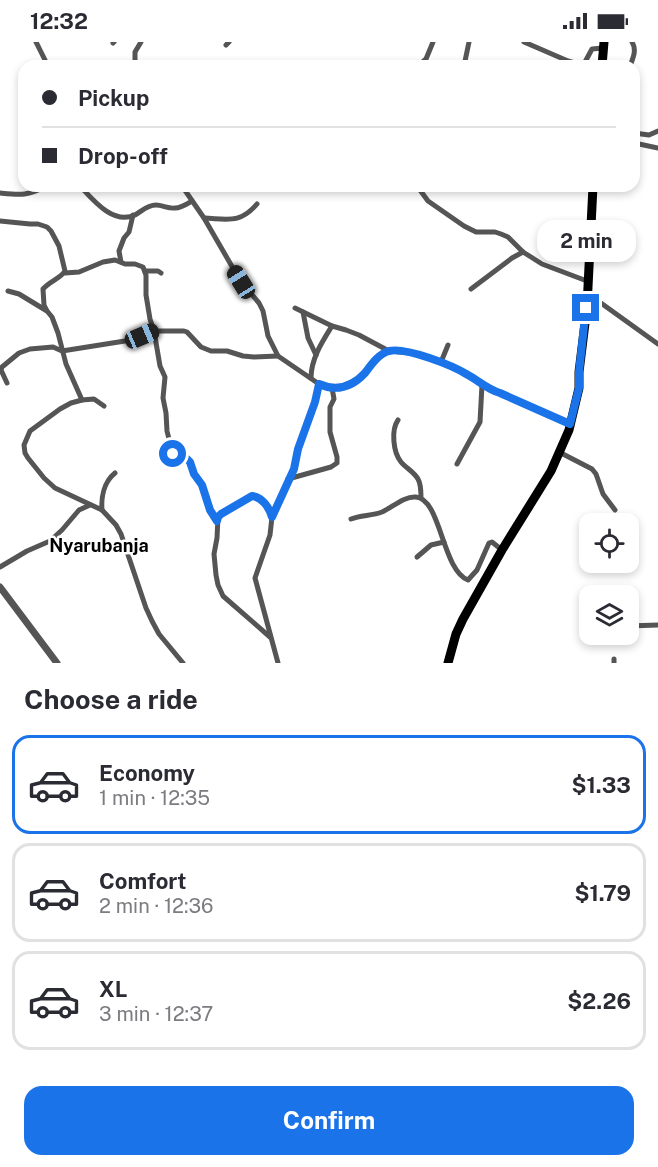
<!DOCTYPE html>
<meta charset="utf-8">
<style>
:root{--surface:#fff;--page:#f2f2f3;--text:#2b2b33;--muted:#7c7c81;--line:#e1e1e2;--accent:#1a73e8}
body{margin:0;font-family:"Public Sans",sans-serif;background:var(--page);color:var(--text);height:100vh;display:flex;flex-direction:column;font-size:22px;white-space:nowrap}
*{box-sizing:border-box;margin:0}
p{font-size:20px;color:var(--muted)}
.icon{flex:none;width:33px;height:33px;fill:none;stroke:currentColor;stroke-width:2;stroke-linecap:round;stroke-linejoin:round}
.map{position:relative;height:621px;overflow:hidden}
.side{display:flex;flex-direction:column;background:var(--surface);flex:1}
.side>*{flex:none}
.banner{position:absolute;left:18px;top:18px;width:622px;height:132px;border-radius:18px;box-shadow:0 3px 9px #0003;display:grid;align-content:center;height:132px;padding:0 24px;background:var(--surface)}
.buttons{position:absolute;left:579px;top:471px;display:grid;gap:12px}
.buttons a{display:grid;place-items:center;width:60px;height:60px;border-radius:12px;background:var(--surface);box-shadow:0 3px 9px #0003;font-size:30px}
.end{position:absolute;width:27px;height:27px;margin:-14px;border:8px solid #1a73e8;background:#fff;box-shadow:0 0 0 3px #fff}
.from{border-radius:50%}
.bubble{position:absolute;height:42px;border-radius:18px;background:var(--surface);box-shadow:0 3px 9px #0003;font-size:20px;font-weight:700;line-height:42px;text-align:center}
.car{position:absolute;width:18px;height:36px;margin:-18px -9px;border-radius:8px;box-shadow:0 0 4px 2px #0007;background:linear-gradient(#222 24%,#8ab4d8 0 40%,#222 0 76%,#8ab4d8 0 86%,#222 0)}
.banner b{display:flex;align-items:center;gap:21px;height:57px;font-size:22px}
.banner b+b{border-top:2px solid var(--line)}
.banner i{width:15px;height:15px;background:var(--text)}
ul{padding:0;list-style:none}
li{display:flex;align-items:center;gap:18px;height:99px;margin:0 12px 9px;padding:0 12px;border:3px solid var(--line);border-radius:18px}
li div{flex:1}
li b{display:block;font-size:22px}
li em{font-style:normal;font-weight:700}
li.on{border-color:var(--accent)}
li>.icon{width:54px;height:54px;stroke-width:1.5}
h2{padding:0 24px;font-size:27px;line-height:72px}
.primary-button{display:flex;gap:12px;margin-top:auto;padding:12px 24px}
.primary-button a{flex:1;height:69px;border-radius:18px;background:var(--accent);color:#fff;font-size:24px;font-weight:700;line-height:69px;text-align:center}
.status{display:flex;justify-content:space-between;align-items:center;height:42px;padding:0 30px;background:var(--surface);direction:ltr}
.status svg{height:16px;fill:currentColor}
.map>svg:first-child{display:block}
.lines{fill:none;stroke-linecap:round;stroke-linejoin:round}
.minor{stroke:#555;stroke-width:5}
.tertiary{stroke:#555;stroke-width:7}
.trunk{stroke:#000;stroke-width:9}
.route{stroke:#1a73e8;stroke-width:8}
.labels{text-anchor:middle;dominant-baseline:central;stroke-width:5;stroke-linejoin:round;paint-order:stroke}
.quarter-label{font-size:18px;font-weight:bold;fill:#000;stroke:#fff}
</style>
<div class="status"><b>12:32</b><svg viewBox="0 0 49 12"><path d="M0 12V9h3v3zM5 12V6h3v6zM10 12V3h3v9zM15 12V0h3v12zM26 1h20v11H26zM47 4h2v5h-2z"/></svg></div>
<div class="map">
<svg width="658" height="621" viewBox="0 0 658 621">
<rect width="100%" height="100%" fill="#fff"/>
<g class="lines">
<g class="minor">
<polyline points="36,0 48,24"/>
<polyline points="524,0 568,19 581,23 585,20 592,7 603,6"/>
<polyline points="113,1 114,0"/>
<polyline points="226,3 229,0"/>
<polyline points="135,24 135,10 141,0"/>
<polyline points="418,24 426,17 433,0"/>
<polyline points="464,24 469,0"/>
<path d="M630 24C633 16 637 8 632 0"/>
<polyline points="634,91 649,93 658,89"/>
<polyline points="634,96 639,102 658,106"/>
<path d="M80 144C93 158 113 183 135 173 142 169 147 163 156 163 162 163 169 167 175 166 181 166 187 162 192 159"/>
<polyline points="182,144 204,176 241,240 259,261 263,269 268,294 278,314 319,342 332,346 341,345 358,337 376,317 389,309"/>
<polyline points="417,144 428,159 464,184 476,190 495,190 501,192 508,195 523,210 542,222 587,239"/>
<polyline points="566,144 578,147 593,146"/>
<path d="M0 151C21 153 27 154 47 144"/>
<path d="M204 176C228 177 240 182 257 162"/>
<path d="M0 179 30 182H38L47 185 51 189 59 204 65 229C61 236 50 239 43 247L44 263 47 269"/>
<polyline points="121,220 119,209 124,196 129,190 133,173"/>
<polyline points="145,229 158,229 161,231"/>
<polyline points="65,231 79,230 103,220 115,218 125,222 135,222 143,225 146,233 146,253 150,277 154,289 160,324 165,335 163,356 166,371 167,389 173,413 188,418 194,433 202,443 206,458 212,472 217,479"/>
<polyline points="471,247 512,216 523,210"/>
<polyline points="8,249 19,252 47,269 52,275 58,291 66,322 82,358"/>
<polyline points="587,251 658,302"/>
<polyline points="295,266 332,284 346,288 359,293 389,309 411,311 441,320 467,332 490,348 500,351 570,382"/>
<polyline points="303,270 308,296 316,313"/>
<polyline points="441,320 448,303"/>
<path d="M311 336C311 317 322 300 332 284"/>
<polyline points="7,341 1,328 2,325 19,311 30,307 53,305 62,309 125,299 154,289 184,289 187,290 201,305 211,309 227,309 243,314 254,315 278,314"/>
<path d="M398 378C391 388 393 410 401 420 406 426 414 430 418 437 421 442 421 450 421 456"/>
<polyline points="559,410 592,427 596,432 603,452 615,468"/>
<polyline points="457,422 480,380 482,343"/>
<path d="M115 431C104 440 101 455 102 468L116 483 121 492 146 566 152 579 159 592 183 621"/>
<polyline points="288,437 331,425 337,421 337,415 330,390 330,365 334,357 332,346"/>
<polyline points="102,468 55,446 44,436 28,416 25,411 24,403 30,389 60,367 71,361 82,358 94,357 104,364"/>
<path d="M351 477C361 473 372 474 382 470 393 465 404 454 416 455 441 457 442 528 468 538L477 528 489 501 492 500 502 508"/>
<polyline points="417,515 431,503 444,500"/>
<polyline points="0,525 27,509 50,499 62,488 79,468 90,463"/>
<polyline points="628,584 658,583"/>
<path d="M270 595 223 554 218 543 216 533 214 512 217 496 218 475 252 454C262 455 269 465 272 475"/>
<polyline points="278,621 255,536 270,493 272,475 294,427 298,407 315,360 319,342"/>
<polyline points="614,621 614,617"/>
</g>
<polyline class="tertiary" points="0,545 57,621"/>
<g class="trunk">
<polyline points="602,24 604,0"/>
<polyline points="448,621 456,592 463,577 502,508 551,429 569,388 579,346 579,330 587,265 593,144"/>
</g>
</g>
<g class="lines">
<path class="route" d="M173 412 186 416 190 420 194 432 202 443 210 468 217 479 218 475 221 472 252 454C262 455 269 465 272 475L294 427 298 407 315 360 319 342C337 350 352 345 365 331 371 323 378 312 389 309 406 305 452 323 468 333 479 339 487 347 500 351L570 382 579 346V330L586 266"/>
</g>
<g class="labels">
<g class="quarter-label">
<text x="99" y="503">Nyarubanja</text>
</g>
</g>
</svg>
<div class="buttons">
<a><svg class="icon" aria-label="locate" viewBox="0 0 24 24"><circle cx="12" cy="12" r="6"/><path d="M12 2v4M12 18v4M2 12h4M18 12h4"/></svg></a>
<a><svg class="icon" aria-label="layers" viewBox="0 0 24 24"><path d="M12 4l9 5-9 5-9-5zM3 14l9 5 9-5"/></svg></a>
</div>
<i class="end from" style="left:173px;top:412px"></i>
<i class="end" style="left:586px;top:266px"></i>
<div class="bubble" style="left:537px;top:178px;width:99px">2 min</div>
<i class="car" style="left:241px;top:240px;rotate:328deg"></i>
<i class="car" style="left:142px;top:294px;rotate:67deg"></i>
<div class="banner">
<b><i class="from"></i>Pickup</b>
<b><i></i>Drop-off</b>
</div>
</div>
<section class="side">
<h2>Choose a ride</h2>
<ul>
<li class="on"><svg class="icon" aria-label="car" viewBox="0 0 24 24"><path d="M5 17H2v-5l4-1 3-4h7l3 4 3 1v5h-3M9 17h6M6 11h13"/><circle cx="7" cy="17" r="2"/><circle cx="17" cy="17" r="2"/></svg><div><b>Economy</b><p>1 min · 12:35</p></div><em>$1.33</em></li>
<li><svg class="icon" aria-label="car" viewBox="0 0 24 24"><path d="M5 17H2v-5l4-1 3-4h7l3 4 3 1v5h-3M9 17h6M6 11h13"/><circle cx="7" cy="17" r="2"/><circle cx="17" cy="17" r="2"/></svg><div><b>Comfort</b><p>2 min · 12:36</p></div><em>$1.79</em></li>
<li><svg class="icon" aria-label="car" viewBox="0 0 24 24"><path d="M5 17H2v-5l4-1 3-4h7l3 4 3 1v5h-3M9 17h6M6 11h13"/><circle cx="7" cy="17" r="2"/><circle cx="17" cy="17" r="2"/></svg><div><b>XL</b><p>3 min · 12:37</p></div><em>$2.26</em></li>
</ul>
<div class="primary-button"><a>Confirm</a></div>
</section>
